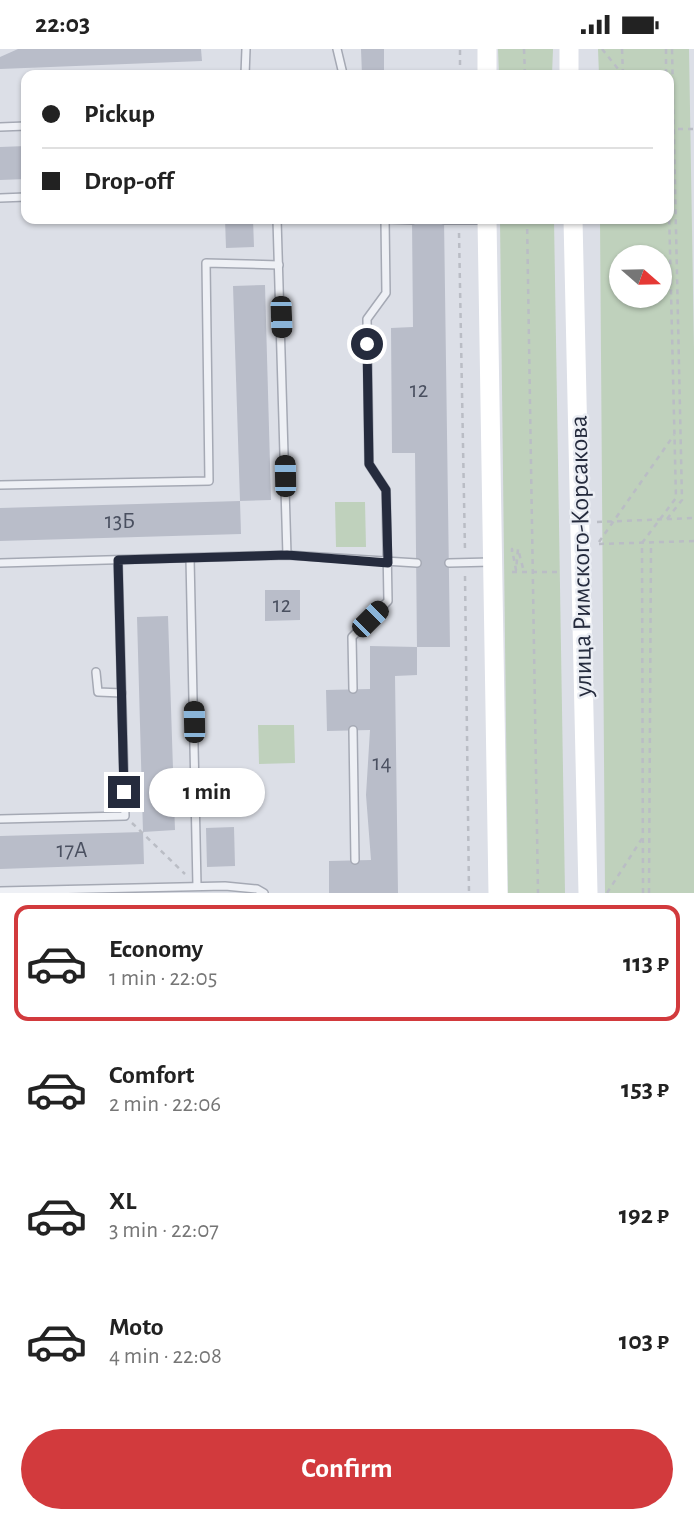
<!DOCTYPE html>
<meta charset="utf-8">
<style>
:root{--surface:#fff;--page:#f2f2f2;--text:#222;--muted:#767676;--line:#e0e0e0;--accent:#d23a3d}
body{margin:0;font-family:"Alegreya Sans",sans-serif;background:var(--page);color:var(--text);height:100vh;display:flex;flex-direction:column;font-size:26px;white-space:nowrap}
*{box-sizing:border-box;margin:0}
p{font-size:23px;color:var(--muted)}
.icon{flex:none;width:38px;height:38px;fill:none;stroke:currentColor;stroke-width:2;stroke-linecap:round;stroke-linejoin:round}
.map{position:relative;height:844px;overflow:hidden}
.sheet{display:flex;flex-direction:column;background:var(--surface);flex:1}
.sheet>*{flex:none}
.hud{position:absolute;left:21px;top:21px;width:653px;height:154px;border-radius:14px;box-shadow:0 2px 5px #0004;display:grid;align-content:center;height:154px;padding:0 21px;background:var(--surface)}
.needle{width:46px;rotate:110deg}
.controls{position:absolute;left:609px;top:196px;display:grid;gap:14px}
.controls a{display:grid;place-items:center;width:63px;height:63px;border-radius:50%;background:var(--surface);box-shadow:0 2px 5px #0004;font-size:35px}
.end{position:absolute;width:32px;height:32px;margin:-16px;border:9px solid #252b3d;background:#fff;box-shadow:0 0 0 4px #fff}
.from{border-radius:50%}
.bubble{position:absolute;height:49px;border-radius:24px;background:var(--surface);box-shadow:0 2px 5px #0004;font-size:23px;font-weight:700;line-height:49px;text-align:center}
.car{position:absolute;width:21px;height:42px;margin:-21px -10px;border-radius:9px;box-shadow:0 0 5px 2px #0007;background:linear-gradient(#222 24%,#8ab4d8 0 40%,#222 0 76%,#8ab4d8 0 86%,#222 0)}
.hud b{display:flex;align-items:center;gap:24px;height:66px;font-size:26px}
.hud b+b{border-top:2px solid var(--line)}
.hud i{width:18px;height:18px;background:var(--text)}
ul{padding:12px 0 0;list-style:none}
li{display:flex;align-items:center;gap:21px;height:116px;margin:0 14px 10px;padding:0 7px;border:4px solid transparent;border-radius:14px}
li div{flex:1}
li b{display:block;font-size:26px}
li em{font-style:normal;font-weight:700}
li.active{border-color:var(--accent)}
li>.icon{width:63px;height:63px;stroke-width:1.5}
.cta{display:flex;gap:14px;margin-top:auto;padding:14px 21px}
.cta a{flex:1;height:80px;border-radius:42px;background:var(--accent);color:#fff;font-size:28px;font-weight:700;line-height:80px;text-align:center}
.status{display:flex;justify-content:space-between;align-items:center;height:49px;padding:0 35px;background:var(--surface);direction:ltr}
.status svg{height:19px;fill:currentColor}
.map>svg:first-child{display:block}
.green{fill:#bfd1bc;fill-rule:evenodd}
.building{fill:#b9bdc9}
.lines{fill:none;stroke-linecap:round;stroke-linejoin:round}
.lane-casing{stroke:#a5a9b4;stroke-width:10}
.path{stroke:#babdc5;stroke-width:2.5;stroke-dasharray:5 5;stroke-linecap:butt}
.lane{stroke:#eef0f5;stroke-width:7}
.secondary{stroke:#fff;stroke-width:19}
.route{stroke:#252b3d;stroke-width:9}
.labels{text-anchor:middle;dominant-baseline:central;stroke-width:5;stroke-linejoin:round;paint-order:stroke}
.number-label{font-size:23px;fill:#4a5060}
.street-label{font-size:26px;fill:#252b3d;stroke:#ebeef4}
</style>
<div class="status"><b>22:03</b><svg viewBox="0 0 49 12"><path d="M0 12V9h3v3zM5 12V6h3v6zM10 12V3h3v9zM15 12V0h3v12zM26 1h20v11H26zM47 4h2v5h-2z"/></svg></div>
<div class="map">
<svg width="694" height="844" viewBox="0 0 694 844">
<rect width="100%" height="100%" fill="#dcdfe7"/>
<g class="green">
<polygon points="498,0 553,0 552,26 499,26"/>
<path d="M598 0H689L694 301V844H605L600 170H668V26H599ZM621 208H660V247H621Z"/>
<polygon points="500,170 554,170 565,844 508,844"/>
<polygon points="335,453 365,453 366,498 336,498"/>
<polygon points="258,676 294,676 295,714 259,715"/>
</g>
<g class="building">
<polygon points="18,0 201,0 202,12 0,20 0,8"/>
<polygon points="361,0 384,0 384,26 362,26"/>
<polygon points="26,97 26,130 0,131 0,98"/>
<polygon points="225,170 253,170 254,198 226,199"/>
<polygon points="412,170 444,170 450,598 417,598 415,404 392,404 391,279 413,278"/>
<polygon points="265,236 271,451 240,452 233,237"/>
<polygon points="240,452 241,485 0,492 0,459"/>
<polygon points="265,541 300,541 300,571 265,572"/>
<polygon points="168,567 175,781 143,783 144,815 0,820 0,787 143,783 137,568"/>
<polygon points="370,597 417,598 417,626 395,627 398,844 329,844 329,812 371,811 366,746 370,681 327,682 326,641 370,640"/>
<polygon points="234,778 235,817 207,818 206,779"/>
</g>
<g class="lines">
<g class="lane-casing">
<g id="lane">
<polyline points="337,0 343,25"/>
<polyline points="245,26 246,0"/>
<polyline points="0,78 26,77"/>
<polyline points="0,149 26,148"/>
<polyline points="277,170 287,506"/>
<polyline points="385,170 412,171"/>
<polyline points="444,171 485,171"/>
<polyline points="0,436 209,432 206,214 279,216"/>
<polyline points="190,509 197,837"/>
<polyline points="0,514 287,506 417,514"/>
<polyline points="449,514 491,513"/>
<polyline points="96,623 98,643 122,644"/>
<polyline points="353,640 352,588 388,552 386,441 369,415 367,270 386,244 385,170"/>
<polyline points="353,681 355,811"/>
<polyline points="0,770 125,767 118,511"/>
<polyline points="0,842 225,837 257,840 264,844"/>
</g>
</g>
<g class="path">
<polyline points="524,0 525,26"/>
<polyline points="602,0 623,26"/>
<polyline points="622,0 623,25"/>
<polyline points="666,0 666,26"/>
<polyline points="460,26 460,0"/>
<polyline points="668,80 694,80"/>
<polyline points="527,170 538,844"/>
<polyline points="459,184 465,502"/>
<polyline points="667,470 682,451 672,0"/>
<polyline points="597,473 694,469"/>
<polyline points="599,493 674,386"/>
<polyline points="599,495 694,492"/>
<polyline points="512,503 512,500 516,521 518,500 524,523"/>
<polyline points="512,523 560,523"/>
<polyline points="465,527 469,844"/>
<polyline points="132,774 185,825"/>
<polyline points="607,844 643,788"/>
<polyline points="643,844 642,494 676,449 668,119"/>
<polyline points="649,844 651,494"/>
</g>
<use href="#lane" class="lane"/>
<g class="secondary">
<polyline points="487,0 487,26"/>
<polyline points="569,0 569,26"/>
<polyline points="487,170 498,844"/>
<polyline points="573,170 588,844"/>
</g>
</g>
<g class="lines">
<polyline class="route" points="124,743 118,511 287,506 388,514 386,441 369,415 367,295"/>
</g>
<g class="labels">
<g class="number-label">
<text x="419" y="341">12</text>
<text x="120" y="472">13Б</text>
<text x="282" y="556">12</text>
<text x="382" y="714">14</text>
<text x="72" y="801">17А</text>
</g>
<g class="street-label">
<text transform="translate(581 507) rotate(-91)">улица Римского-Корсакова</text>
</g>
</g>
</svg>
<div class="controls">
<a><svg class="needle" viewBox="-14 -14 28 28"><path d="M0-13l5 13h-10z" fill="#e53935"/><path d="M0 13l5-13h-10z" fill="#767676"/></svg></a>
</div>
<i class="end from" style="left:367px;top:295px"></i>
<i class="end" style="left:124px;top:743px"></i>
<div class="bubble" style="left:149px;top:719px;width:116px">1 min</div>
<i class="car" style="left:281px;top:268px;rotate:178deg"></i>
<i class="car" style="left:285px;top:427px;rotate:359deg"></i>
<i class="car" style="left:370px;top:570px;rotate:45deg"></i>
<i class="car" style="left:194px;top:673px;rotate:359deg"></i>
<div class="hud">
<b><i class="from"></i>Pickup</b>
<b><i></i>Drop-off</b>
</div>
</div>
<section class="sheet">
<ul>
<li class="active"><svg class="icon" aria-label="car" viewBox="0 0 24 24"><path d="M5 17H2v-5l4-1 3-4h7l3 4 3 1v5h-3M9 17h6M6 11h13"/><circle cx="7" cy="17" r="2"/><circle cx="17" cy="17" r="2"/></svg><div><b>Economy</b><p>1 min · 22:05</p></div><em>113 ₽</em></li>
<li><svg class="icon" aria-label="car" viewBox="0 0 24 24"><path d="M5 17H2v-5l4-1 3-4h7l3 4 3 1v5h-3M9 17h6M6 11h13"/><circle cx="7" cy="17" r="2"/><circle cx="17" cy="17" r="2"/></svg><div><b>Comfort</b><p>2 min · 22:06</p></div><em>153 ₽</em></li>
<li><svg class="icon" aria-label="car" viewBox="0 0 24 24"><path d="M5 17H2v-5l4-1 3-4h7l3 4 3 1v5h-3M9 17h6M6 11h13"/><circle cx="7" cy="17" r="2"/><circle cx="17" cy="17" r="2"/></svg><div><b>XL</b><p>3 min · 22:07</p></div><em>192 ₽</em></li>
<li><svg class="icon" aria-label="car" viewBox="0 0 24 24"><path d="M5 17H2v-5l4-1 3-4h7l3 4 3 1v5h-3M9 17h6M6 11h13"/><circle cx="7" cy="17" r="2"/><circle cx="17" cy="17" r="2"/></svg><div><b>Moto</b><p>4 min · 22:08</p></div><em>103 ₽</em></li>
</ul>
<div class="cta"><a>Confirm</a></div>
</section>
